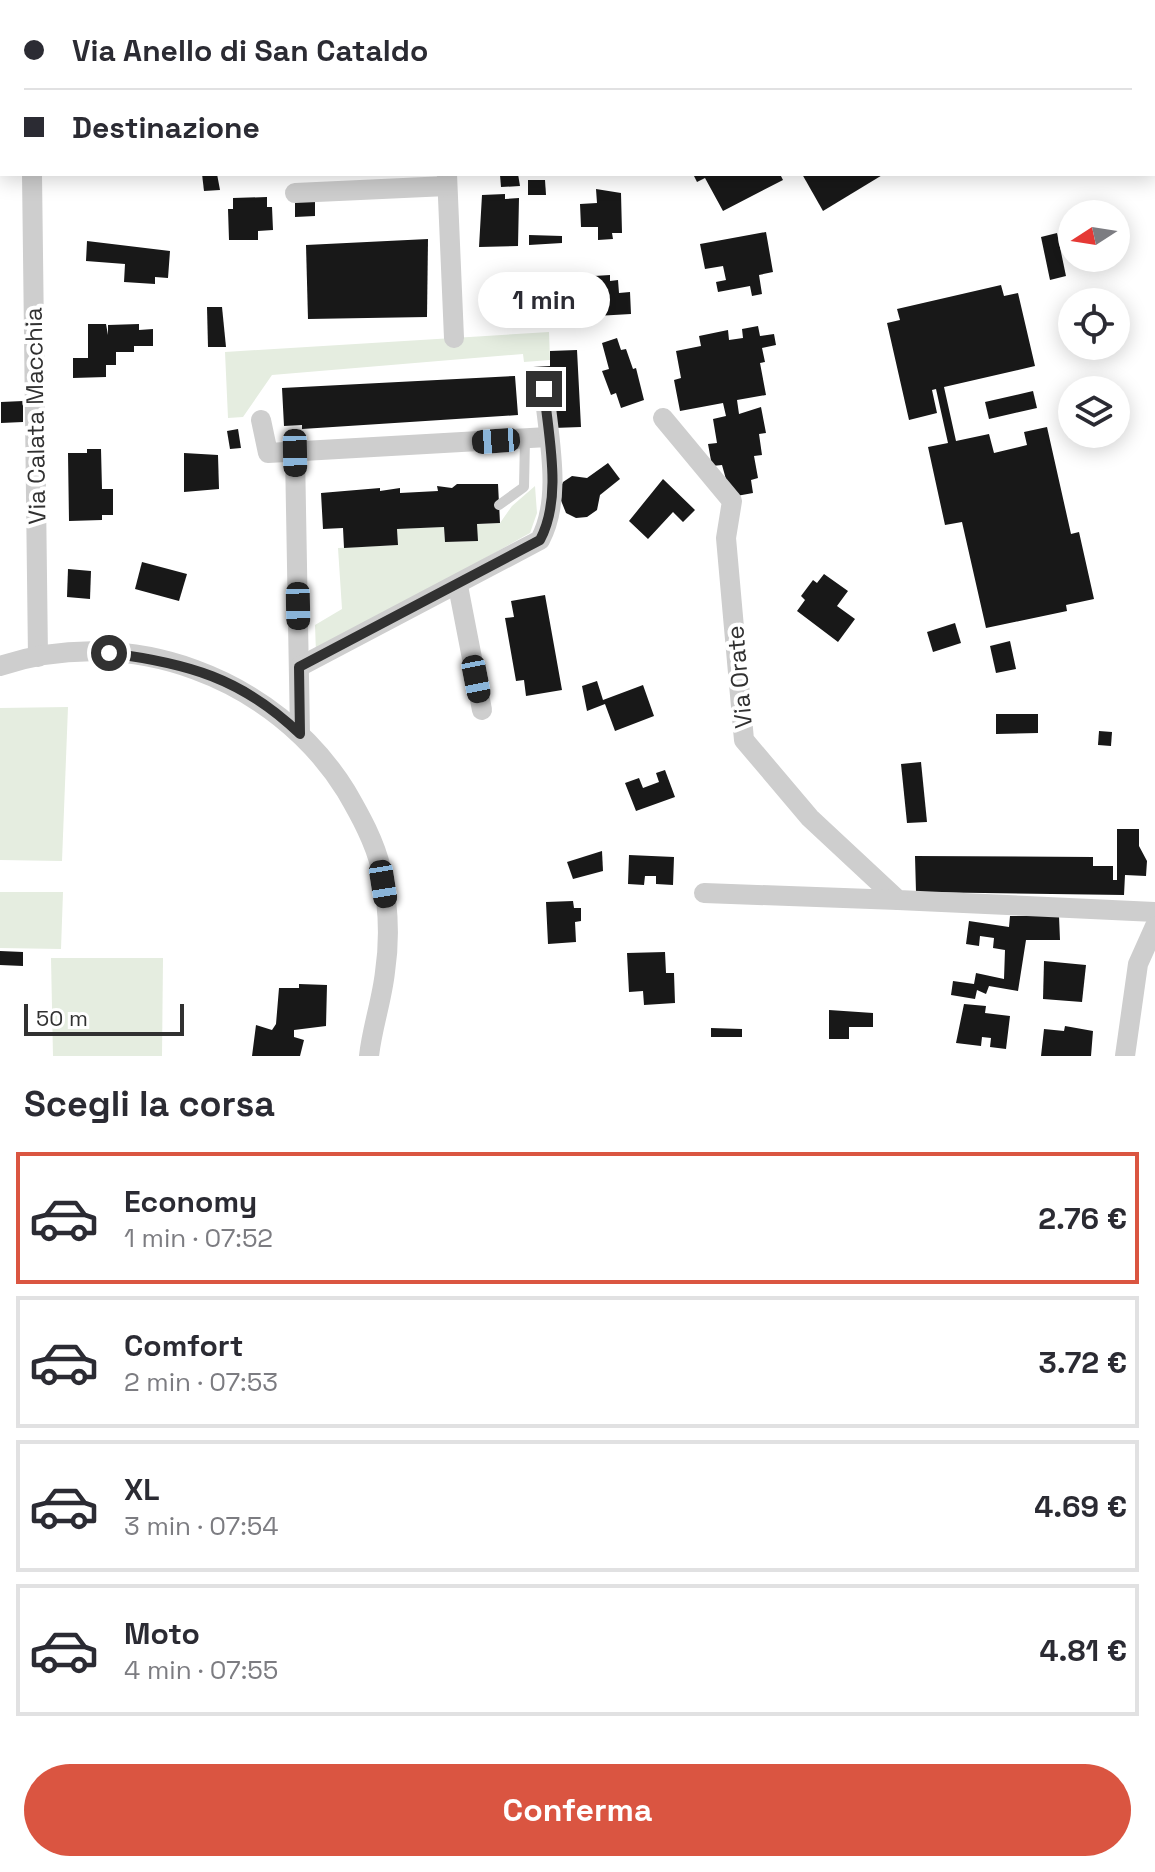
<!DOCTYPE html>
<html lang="it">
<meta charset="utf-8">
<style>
:root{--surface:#fff;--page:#f7f7f7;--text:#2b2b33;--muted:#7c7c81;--line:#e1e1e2;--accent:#da5541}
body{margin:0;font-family:"Space Grotesk",sans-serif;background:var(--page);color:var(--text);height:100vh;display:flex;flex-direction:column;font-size:30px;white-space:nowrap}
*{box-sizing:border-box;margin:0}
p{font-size:26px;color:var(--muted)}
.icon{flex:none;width:44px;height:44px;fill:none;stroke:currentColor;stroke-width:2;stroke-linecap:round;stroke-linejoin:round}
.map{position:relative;height:1056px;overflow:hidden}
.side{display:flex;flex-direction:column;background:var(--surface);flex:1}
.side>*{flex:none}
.banner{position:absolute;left:0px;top:0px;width:1156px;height:176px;box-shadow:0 4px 20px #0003;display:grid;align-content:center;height:176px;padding:0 24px;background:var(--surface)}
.needle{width:52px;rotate:258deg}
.controls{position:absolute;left:1058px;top:200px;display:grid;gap:16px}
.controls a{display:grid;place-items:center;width:72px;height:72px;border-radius:50%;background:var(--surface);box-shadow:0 4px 20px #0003;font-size:40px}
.scale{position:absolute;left:24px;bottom:20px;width:160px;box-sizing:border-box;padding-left:8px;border:4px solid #313131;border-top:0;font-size:22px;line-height:28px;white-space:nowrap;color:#313131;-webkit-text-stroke:6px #fff;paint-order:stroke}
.end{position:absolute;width:36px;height:36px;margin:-18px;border:10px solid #313131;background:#fff;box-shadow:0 0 0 4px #fff}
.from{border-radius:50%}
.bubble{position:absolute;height:56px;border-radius:28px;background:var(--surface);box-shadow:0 4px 20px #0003;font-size:26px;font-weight:600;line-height:56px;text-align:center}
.car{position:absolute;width:24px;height:48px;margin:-24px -12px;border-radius:10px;box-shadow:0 0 6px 2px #0007;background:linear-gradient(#222 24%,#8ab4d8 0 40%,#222 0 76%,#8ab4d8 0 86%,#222 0)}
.banner b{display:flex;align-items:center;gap:28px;height:76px;font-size:30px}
.banner b+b{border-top:2px solid var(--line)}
.banner i{width:20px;height:20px;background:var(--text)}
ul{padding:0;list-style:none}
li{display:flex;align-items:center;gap:24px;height:132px;margin:0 16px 12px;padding:0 8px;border:4px solid var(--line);border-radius:0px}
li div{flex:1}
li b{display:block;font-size:30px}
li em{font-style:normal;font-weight:600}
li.active{border-color:var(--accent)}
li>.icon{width:72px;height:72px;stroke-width:1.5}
h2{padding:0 24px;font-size:36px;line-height:96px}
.action{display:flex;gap:16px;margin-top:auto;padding:16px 24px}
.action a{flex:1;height:92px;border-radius:48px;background:var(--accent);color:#fff;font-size:32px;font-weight:600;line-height:92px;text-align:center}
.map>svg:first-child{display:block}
.green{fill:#e5ede0}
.building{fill:#181818}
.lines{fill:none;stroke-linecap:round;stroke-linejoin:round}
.path{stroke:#cecece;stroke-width:4;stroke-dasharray:4 4;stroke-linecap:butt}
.service{stroke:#cecece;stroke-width:10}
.minor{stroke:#cecece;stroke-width:20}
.route{stroke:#313131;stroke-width:10}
.labels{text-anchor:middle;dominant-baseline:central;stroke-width:8;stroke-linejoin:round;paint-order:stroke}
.street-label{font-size:24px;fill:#313131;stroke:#fff}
</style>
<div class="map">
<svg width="1155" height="1056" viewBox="0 0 1155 1056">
<rect width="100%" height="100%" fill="#fff"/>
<g class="green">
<polygon points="549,332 550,360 524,362 523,354 272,375 243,417 228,418 225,352"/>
<polygon points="535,486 537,513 530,533 316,653 315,625 342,609 338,548 398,545 397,529 444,527 445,542 477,541 477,524 500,523 512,506"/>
<polygon points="68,707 62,861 0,860 0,708"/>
<polygon points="0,892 63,892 61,949 0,948"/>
<polygon points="51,958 163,958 162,1056 53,1056"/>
</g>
<g class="building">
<polygon points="202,174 217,174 220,190 204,191"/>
<polygon points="518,174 520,186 501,187 500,175"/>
<polygon points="693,174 780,174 783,180 723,211 705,178 697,182"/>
<polygon points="802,174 884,174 823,211"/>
<polygon points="528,180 545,180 546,195 528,195"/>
<polygon points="596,189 621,193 622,233 612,233 613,239 598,240 598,227 581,227 580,204 597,203"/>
<polygon points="505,194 505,199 519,198 518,246 479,247 482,195"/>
<polygon points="267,197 267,207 272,207 273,230 258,231 258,240 229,240 228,209 233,209 233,198"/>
<polygon points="315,199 315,216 295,217 295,200"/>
<polygon points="766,232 773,272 759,275 762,294 752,296 750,286 718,292 716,282 726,280 723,266 705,269 700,244"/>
<polygon points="1057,233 1066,276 1050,280 1041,237"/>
<polygon points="529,235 562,236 562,243 529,245"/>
<polygon points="428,239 427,317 308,319 306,245"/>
<polygon points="87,241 170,251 168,278 155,277 155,284 124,282 125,264 86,261"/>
<polygon points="610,275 610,281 618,280 619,293 630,292 631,314 596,316 594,276"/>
<polygon points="1001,285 1004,296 1018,293 1035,366 944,387 956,441 989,434 994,453 1027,445 1024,432 1047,427 1071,534 1079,532 1094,599 1066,605 1067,611 986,628 962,522 945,525 928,447 948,443 936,389 932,390 937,413 909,420 887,323 900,320 897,309"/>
<polygon points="207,307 222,307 226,347 208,347"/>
<polygon points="88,324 106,324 108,335 108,325 139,324 139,330 153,329 153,346 134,346 134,352 116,352 116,365 106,365 106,377 73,378 73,358 88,358"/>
<polygon points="758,326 760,336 774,334 776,345 762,348 765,362 760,363 766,395 737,400 739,414 761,407 766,433 759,434 762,455 754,456 758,478 751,480 753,493 731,497 722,465 712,466 708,444 717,443 713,419 726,416 723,403 680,411 674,380 681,378 676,351 701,346 699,336 728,330 729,340 743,338 742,329"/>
<polygon points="617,338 621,350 626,349 633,369 636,368 644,400 621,408 616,393 611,395 602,371 609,369 602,343"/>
<polygon points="577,350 581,427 553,428 551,381 533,382 533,367 550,366 550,351"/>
<polygon points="515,376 518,415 302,429 302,425 284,426 282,388"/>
<polygon points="1033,391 1037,408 989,419 985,402"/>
<polygon points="23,401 23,422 1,423 1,402"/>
<polygon points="238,429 241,448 230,449 227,431"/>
<polygon points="87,449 101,449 102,489 113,489 113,515 102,515 102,520 69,521 68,453 87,453"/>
<polygon points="184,453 218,455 219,489 184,492"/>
<polygon points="608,463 620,479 600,495 597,510 587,517 576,518 566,513 558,493 563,482 572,476 587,478"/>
<polygon points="663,479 695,510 683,522 673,512 648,539 629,521"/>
<polygon points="457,484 498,484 500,523 477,524 478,541 445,542 444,527 397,529 398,545 344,548 343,528 323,529 321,493 380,488 380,491 400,488 400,493 438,491 437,486 452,488"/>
<polygon points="142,562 187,574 179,601 135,589"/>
<polygon points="68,569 91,571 90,599 67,597"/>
<polygon points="824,574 848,591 837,606 855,619 838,642 797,611 805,600 801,596 813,580 817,583"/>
<polygon points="545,595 562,690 526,696 524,680 516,681 505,618 514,617 511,601"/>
<polygon points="955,623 961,643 933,652 927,632"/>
<polygon points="1010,641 1016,669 996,673 990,646"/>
<polygon points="597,681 603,700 643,685 654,716 615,731 605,704 587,711 582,686"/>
<polygon points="996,714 1038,714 1038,733 996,734"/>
<polygon points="1099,731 1112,732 1111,746 1098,745"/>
<polygon points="921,762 927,822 907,823 901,764"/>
<polygon points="665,770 675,797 636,811 625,783 639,778 643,788 659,782 656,773"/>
<polygon points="1117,829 1139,829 1139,846 1147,861 1146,876 1125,875 1124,895 916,892 915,856 1093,857 1093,866 1113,866 1113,880 1117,880"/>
<polygon points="602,851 603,871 573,879 567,862"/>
<polygon points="629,855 674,857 673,885 656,884 656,876 645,876 644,885 628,884"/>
<polygon points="573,901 574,908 581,908 581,921 575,922 576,942 548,944 546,902"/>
<polygon points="1010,916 1059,916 1060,940 1026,940 1018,991 989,986 986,994 977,990 975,999 951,995 953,981 974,984 976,973 1004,979 1005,950 993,948 994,938 980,936 979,946 966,944 969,921 1009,927"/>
<polygon points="0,951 23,952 23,966 0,965"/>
<polygon points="665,952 666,973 674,973 675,1003 644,1005 643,991 629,992 627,953"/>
<polygon points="1044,961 1086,965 1082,1002 1043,999"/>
<polygon points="299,984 327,985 326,1026 294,1030 294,1037 304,1040 300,1056 252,1056 256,1025 272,1030 276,1024 279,988 299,988"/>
<polygon points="964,1004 986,1006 985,1013 1010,1016 1006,1049 990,1047 991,1038 982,1037 981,1046 956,1043"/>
<polygon points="829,1010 873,1013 873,1027 849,1027 849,1039 829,1039"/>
<polygon points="1065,1026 1093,1031 1091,1056 1041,1056 1044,1029 1064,1031"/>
<polygon points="711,1028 742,1029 742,1037 711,1037"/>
</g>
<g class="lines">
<g class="path">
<polyline points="239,0 245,2"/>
<polyline points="211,2 214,0"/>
<polyline points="408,2 414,0"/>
</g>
<polyline class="service" points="499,505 524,487 525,439"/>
<g class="minor">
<polyline points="31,0 31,2"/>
<polyline points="451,2 451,0"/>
<polyline points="32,174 38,657"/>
<polyline points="447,174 454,338"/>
<polyline points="295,193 447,186"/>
<polyline points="663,418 732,501 726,538 744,740 810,818 898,900 1155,912"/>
<polyline points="261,420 268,453 548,437"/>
<polyline points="295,453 300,734"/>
<polyline points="458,586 482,710"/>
<path d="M0 666C129 623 275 677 346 791 360 815 375 842 381 869 388 902 390 939 385 972 382 1000 372 1028 369 1056"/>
<path d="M299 667 540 540C563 497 548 436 544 389"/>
<polyline points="704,893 898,900"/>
<polyline points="1125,1056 1138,964 1155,926"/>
</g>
</g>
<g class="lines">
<path class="route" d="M109 653C187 663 242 678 300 734L299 667 540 540C563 497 548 436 544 389"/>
</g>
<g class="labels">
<g class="street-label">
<text transform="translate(35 416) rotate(-91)">Via Calata Macchia</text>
<text transform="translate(739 677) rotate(-95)">Via Orate</text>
</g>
</g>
</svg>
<div class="controls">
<a><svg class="needle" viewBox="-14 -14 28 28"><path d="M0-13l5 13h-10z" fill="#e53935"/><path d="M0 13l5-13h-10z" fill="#7c7c81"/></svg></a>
<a><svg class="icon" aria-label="locate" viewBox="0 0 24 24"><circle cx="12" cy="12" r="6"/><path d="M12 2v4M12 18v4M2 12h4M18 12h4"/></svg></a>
<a><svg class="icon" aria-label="layers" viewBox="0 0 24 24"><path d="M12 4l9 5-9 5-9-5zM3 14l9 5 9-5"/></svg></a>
</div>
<div class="scale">50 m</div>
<i class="end from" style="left:109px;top:653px"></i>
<i class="end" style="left:544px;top:389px"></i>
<div class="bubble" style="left:478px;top:272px;width:132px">1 min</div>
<i class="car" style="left:496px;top:441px;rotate:266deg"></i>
<i class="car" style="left:295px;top:453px;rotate:179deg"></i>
<i class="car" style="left:298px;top:606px;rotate:179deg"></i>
<i class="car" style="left:476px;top:679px;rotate:169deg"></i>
<i class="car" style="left:383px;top:884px;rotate:171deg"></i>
<div class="banner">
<b><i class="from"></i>Via Anello di San Cataldo</b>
<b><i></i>Destinazione</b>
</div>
</div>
<section class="side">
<h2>Scegli la corsa</h2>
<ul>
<li class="active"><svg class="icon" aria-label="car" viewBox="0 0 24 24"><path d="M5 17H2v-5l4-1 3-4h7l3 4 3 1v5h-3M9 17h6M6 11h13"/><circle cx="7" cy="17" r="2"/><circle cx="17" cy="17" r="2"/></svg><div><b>Economy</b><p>1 min · 07:52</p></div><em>2.76 €</em></li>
<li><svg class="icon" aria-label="car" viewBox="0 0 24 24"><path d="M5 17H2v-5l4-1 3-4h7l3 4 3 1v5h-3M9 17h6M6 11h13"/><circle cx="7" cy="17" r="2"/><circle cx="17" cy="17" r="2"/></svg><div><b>Comfort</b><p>2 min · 07:53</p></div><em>3.72 €</em></li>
<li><svg class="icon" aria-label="car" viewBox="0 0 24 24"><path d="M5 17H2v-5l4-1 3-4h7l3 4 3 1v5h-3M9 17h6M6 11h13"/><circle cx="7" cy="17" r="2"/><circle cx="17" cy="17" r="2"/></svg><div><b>XL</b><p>3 min · 07:54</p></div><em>4.69 €</em></li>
<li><svg class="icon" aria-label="car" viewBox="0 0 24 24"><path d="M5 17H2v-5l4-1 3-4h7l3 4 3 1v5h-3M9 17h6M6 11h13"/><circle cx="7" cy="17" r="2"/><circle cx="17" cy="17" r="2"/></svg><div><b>Moto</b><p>4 min · 07:55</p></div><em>4.81 €</em></li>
</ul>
<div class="action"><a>Conferma</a></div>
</section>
